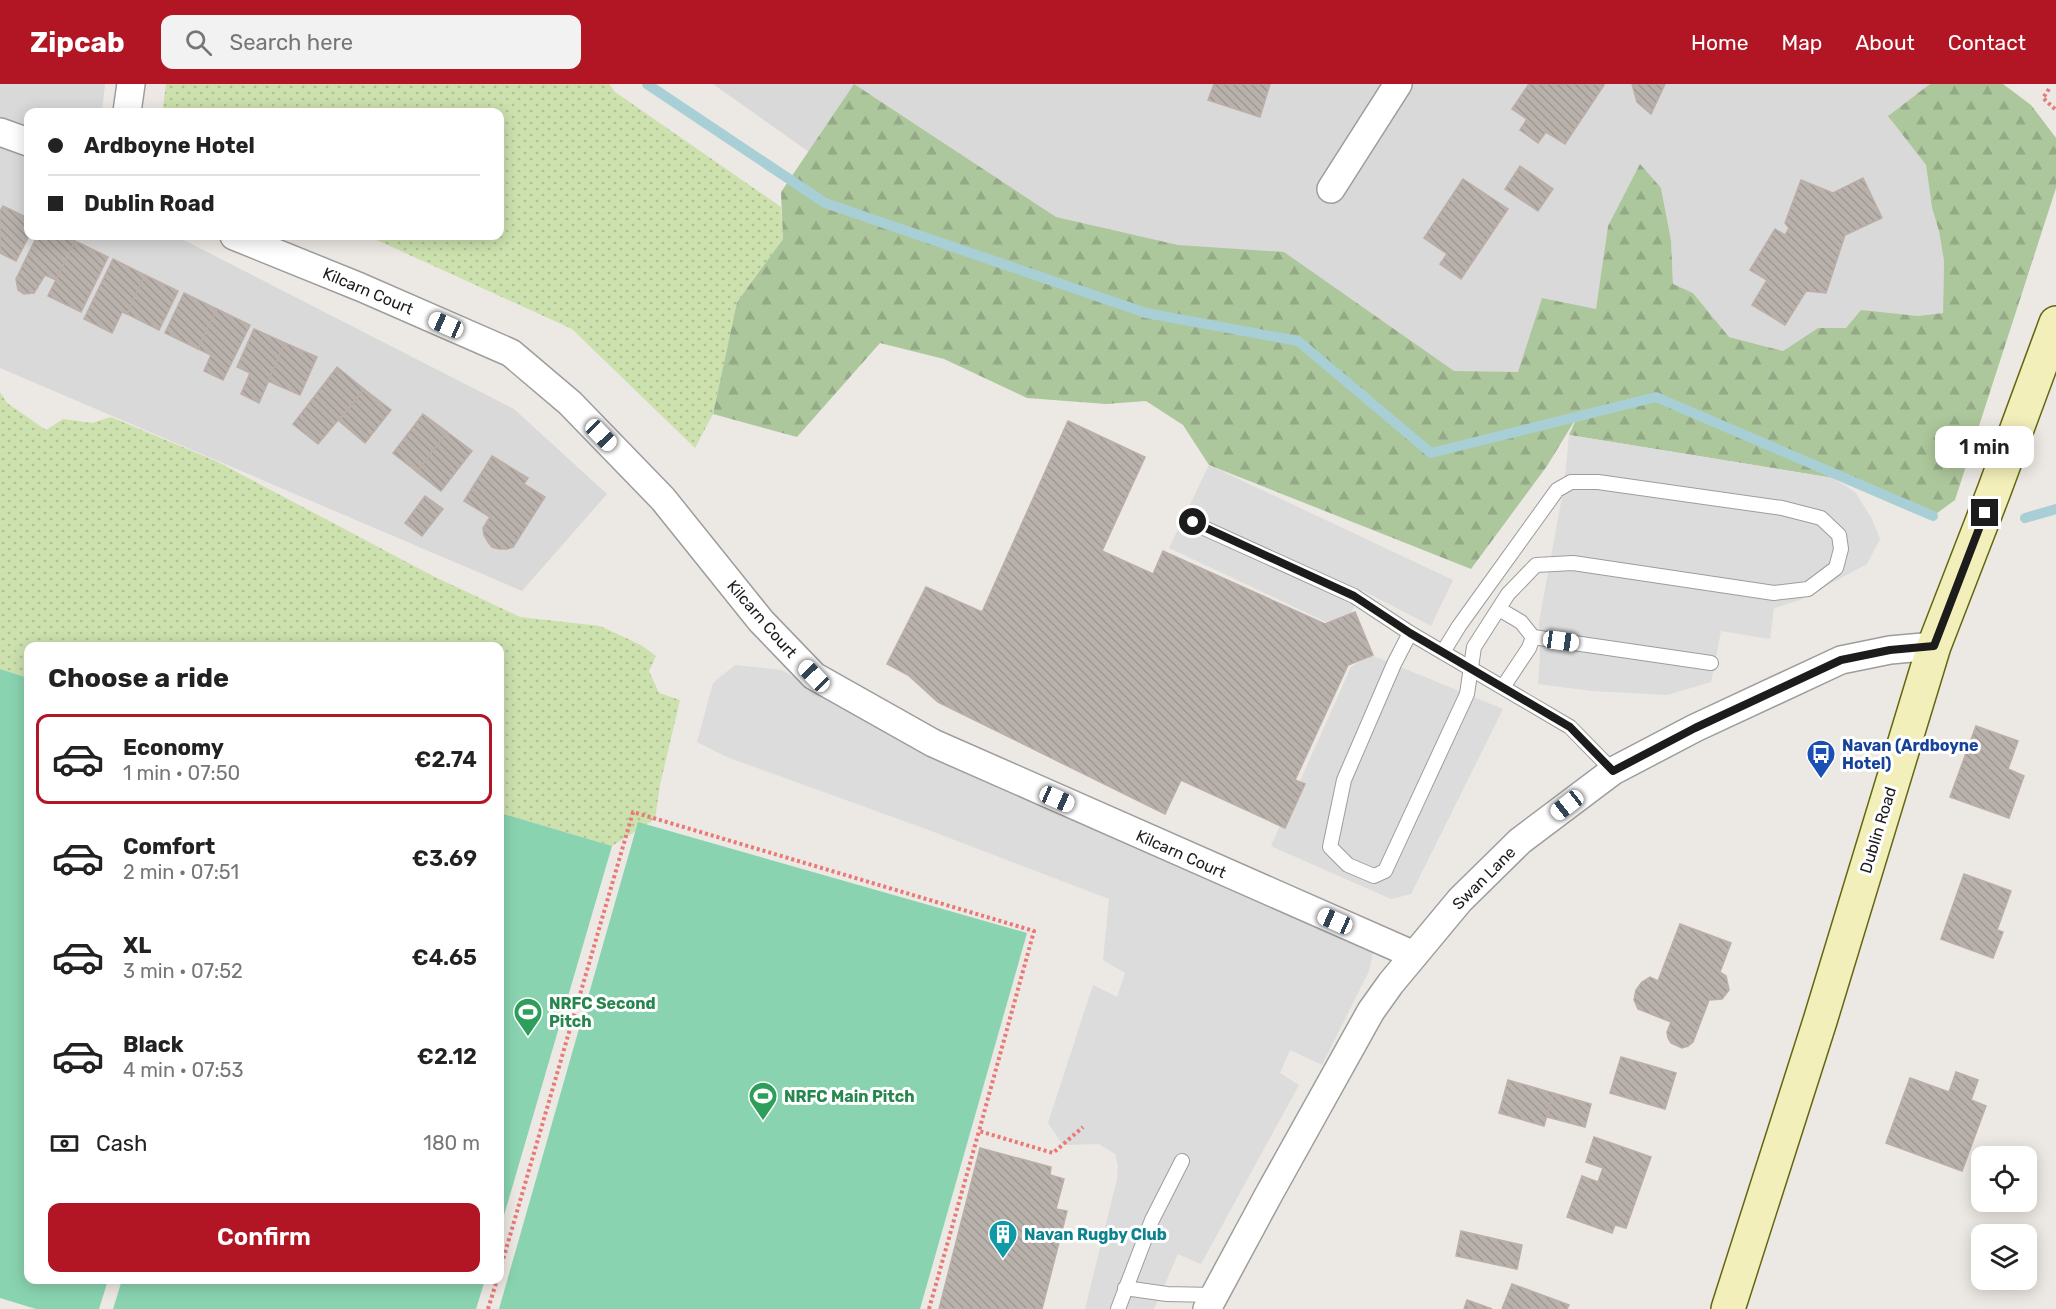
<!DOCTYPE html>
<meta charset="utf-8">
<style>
:root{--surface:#fff;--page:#f2f2f2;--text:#222;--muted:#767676;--line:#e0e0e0;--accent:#b21624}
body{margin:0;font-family:Rubik,sans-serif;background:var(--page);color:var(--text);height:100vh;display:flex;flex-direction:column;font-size:22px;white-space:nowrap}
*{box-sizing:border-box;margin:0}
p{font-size:20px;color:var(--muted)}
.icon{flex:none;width:33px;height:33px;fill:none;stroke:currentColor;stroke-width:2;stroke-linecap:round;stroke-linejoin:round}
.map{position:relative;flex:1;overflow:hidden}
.details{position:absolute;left:24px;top:558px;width:480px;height:642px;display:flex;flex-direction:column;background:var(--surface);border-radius:12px;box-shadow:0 3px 15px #0003}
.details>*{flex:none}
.guide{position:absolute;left:24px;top:24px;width:480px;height:132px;border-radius:12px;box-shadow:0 3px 15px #0003;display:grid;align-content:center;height:132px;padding:0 24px;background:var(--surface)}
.fabs{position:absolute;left:1971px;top:1062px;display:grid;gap:12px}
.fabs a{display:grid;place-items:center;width:66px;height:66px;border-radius:12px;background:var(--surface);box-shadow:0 3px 15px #0003;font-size:30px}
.end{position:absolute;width:27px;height:27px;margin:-14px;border:8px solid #1c1c1c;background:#fff;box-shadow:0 0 0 3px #fff}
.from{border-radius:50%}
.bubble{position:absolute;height:42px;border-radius:12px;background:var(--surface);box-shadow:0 3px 15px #0003;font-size:20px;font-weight:600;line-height:42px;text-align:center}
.car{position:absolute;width:18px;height:36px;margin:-18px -9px;border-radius:8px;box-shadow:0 0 4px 2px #0007;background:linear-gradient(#fff 24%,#345 0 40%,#fff 0 76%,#345 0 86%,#fff 0)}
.guide b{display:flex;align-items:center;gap:21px;height:57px;font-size:22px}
.guide b+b{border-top:2px solid var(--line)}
.guide i{width:15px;height:15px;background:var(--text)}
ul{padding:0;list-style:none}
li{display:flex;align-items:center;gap:18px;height:90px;margin:0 12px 9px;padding:0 12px;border:3px solid transparent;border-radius:12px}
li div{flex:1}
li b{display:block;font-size:22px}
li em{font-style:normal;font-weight:600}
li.active{border-color:var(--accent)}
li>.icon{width:54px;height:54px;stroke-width:1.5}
h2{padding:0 24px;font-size:27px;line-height:72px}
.pay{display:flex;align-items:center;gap:15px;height:66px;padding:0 24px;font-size:22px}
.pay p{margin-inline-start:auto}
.primary-button{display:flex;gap:12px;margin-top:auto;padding:12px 24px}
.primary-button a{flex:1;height:69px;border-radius:12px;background:var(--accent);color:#fff;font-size:24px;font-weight:600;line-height:69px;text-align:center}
header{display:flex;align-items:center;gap:36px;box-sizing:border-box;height:84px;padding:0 30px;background:var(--accent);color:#fff}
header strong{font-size:28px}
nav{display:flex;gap:33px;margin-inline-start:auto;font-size:21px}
.search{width:420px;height:54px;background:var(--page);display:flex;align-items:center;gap:15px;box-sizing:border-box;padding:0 21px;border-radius:12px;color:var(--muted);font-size:22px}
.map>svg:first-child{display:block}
.residential{fill:#dad9d9}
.grass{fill:url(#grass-dots)}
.forest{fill:url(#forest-firs)}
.pitch{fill:#89d3b0}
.parking{fill:#dcdcdc}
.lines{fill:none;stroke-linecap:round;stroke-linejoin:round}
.stream{stroke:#a8cfd5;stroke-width:10}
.building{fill:url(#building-back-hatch);stroke:#bcaea7;stroke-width:1.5}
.lane-casing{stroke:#9d9d9d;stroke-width:16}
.street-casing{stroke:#9d9d9d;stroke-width:30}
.secondary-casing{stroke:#646610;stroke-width:36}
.path{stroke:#ea7876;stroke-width:4;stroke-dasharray:3 3;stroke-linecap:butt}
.lane{stroke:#fff;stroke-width:14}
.street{stroke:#fff;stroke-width:27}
.secondary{stroke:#f2efbb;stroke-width:33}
.route{stroke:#1c1c1c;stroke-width:8}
.labels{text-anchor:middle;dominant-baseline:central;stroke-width:6;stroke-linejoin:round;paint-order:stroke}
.street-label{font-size:16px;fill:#1c1c1c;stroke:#fff}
.transit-label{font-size:16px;font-weight:bold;fill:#164399;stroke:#fff;text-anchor:start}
.leisure-label{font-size:16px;font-weight:bold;fill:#27864d;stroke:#fff;text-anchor:start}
.culture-label{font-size:16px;font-weight:bold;fill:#0d838f;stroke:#fff;text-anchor:start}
</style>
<header>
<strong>Zipcab</strong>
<div class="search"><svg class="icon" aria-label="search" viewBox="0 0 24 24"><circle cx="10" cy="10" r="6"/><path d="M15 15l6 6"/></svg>Search here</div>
<nav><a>Home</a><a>Map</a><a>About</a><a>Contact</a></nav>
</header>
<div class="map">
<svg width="2056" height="1225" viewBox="0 0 2056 1225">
<defs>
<pattern id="grass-dots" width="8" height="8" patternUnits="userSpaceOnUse" patternTransform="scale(1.5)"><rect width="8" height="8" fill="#cce1ae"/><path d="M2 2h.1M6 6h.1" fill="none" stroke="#afc095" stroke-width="1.8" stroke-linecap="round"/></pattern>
<pattern id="forest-firs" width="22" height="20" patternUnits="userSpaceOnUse" patternTransform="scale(1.5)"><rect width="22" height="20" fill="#adc79c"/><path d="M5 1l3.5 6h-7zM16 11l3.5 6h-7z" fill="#94aa86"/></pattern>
<pattern id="building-back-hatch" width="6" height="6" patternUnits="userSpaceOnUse" patternTransform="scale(1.5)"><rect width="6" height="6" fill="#b9b1ac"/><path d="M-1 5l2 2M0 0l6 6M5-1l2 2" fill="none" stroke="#9e9893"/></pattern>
</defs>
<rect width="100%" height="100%" fill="#ece8e3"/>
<g class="residential">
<polygon points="0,0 105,0 102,28 28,28 28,152 176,152 514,325 607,410 522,507 0,284"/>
<polygon points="713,0 1930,0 1888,32 1926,81 1932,124 1939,147 1944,177 1943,229 1918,232 1893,230 1846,244 1818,244 1783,267 1729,253 1693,209 1673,200 1671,156 1661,104 1608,142 1583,319 1414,311 812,70"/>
</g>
<g class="grass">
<polygon points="166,0 609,0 615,8 781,123 783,155 737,218 713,330 695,364 572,245 368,152 500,152 500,28 177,28 176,25 163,24"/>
<polygon points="0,308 7,319 46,346 63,335 92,339 111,333 216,377 433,492 520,533 600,542 641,561 656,572 649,587 659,609 680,616 660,701 655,735 612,762 500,729 500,562 28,562 28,594 0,585"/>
</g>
<polygon class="forest" points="854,0 1056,133 1178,161 1284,168 1454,287 1518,288 1542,214 1596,225 1608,142 1640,80 1661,104 1671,156 1673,200 1693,209 1729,253 1783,267 1818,244 1846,244 1861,226 1918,232 1943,229 1944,177 1939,147 1932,124 1926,81 1888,32 1930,0 2003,0 2031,21 2056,54 2056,104 1955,416 1933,432 1833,394 1569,351 1578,331 1547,382 1471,485 1209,381 1183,341 1146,317 1106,320 1027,314 944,275 880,259 797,353 713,330 737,218 783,155 781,108"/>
<g class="pitch">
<polygon points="0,585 28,594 28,1196 108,1196 99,1225 36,1225 0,1214"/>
<polygon points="500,729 612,762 500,1145"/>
<polygon points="638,738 1027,849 920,1225 499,1225"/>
<polygon points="122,1196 485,1196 476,1225 113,1225"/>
</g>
<g class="parking">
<polygon points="1569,351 1833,394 1855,408 1872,435 1880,455 1867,480 1800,516 1774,524 1770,555 1721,547 1711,598 1667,611 1592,607 1538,600 1540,574 1539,538 1564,402"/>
<polygon points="1209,381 1453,496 1431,542 1362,506 1343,546 1169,464"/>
<polygon points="1371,571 1503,625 1411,810 1391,815 1271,762 1351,583"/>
<polygon points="735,581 781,586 824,608 1374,863 1369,887 1322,981 1290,966 1280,989 1299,1001 1201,1180 1178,1170 1154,1225 1085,1225 1117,1095 1118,1082 1115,1070 1099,1060 1063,1061 1048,1039 1093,901 1117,913 1125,889 1103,876 1109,815 926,745 727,673 697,658 713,599"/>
</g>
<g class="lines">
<g class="stream">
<polyline points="647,0 825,119 1146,229 1298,257 1431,369 1656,313 1933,432"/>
<polyline points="2025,434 2056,425"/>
</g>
</g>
<g class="building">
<polygon points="1214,0 1270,0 1260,33 1208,16"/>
<polygon points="1529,0 1603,0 1604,1 1565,60 1546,48 1538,59 1520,46 1527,35 1512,25"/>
<polygon points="1632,0 1665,0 1651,30 1637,18"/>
<polygon points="1520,82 1553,105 1538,127 1505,105"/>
<polygon points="1863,94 1882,134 1845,151 1826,209 1806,207 1785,241 1752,221 1767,196 1750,186 1775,145 1785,151 1789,144 1785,139 1801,96 1833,109"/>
<polygon points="1463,95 1508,125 1461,195 1440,180 1447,170 1424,154"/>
<polygon points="3,122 28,134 29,152 16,177 0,169 0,127"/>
<polygon points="37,152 64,152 75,157 56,196 45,191 34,209 24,210 18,206 16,195"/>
<polygon points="75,157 108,173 81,228 48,212"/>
<polygon points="113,175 145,191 127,230 122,228 112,249 84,235"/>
<polygon points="145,191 178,207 159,246 127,230"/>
<polygon points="184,209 217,225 198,265 165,249"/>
<polygon points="217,225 250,241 223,296 204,287 211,271 198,265"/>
<polygon points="254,245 285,259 259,319 241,310 250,289 237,283"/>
<polygon points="285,259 317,273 300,311 268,297"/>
<polygon points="337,283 364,305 318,360 293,340"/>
<polygon points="364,305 391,326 365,359 339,337"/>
<polygon points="423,330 447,348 417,388 393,369"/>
<polygon points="1068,337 1145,373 1102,467 1153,490 1163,467 1325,540 1355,528 1373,571 1348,581 1295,696 1305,700 1285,744 1181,696 1165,730 938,618 908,591 887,580 926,503 982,528"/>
<polygon points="447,348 472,367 441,407 417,388"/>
<polygon points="492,372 528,394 524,400 545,413 513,463 507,465 499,465 492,463 488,458 484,451 483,444 490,433 464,417"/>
<polygon points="425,412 443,425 422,452 405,439"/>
<polygon points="1976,642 2018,657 2008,685 2024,692 2009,734 1950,713"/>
<polygon points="1964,790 2011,807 1997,846 2003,848 1993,874 1941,855"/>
<polygon points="1680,840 1731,859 1720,888 1726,892 1729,906 1722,915 1709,916 1693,958 1688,962 1682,964 1671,959 1668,954 1667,948 1671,938 1638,925 1634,916 1636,906 1642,898 1650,893 1658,897"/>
<polygon points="1621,973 1676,989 1665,1025 1610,1009"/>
<polygon points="1956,988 1978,996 1971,1016 1986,1022 1962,1087 1886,1059 1910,994 1949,1008"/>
<polygon points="1508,996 1553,1009 1544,1042 1499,1029"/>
<polygon points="1553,1009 1591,1020 1585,1043 1547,1033"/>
<polygon points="1594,1053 1651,1073 1626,1144 1615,1141 1612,1149 1567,1133 1582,1092 1598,1098 1603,1084 1586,1078"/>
<polygon points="980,1064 1051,1083 1050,1091 1064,1095 1056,1125 1067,1127 1042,1225 939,1225"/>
<polygon points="1461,1147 1522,1161 1517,1185 1456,1172"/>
<polygon points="1512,1200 1569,1221 1567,1225 1502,1225"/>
<polygon points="1467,1216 1492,1225 1464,1225"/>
</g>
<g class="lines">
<g class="lane-casing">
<g id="lane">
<polyline points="1193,439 1354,512 1410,549 1570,643 1613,687"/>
<polyline points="1499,525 1521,538 1533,553 1529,564 1503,603"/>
<polyline points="1410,549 1394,580 1344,696 1330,763 1348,781 1374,792 1385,787 1467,610 1474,563 1508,510 1536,481 1573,479 1774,509 1808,505 1836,484 1841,465 1839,451 1821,434 1782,424 1598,398 1571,398 1557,406 1459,542 1443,568"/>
<polyline points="1533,553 1711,579"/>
<polyline points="1125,1204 1167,1210 1213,1211"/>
<polyline points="1118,1225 1152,1136 1182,1077"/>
</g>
</g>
<g class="street-casing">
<g id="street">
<polyline points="127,28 131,0"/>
<polyline points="0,48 28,58"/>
<polyline points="1331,105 1398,0"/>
<polyline points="234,152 360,203 511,269 570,319 663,415 761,537 814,592 933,659 1414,871"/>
<polyline points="1207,1225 1269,1110 1371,927 1391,899 1460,816 1520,757 1613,687 1695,644 1841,576 1890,566 1934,562"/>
</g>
</g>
<g class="secondary-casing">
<polyline id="secondary" points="1728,1225 1820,937 1934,562 1994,407 2056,239"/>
</g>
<g class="path">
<polyline points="2049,5 2043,14 2056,26"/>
<polyline points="500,1186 633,728 1034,847 979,1047 1053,1069 1083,1043"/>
<polyline points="488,1225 497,1196"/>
<polyline points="929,1225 979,1047"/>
</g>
<use href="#lane" class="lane"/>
<use href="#street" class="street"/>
<use href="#secondary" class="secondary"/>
</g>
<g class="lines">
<polyline class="route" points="1193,438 1354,512 1410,549 1570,643 1613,687 1695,644 1841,576 1890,566 1934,562 1985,429"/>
</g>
<defs>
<g id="bus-pin" transform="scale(1.5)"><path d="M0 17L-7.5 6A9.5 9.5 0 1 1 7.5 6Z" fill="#1a4fb4" stroke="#fff"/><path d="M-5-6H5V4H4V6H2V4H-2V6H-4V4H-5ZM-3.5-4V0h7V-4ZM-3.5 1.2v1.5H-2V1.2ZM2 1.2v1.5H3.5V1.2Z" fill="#fff"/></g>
<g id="stadium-pin" transform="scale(1.5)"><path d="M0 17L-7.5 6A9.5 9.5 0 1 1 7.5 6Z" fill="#2e9e5b" stroke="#fff"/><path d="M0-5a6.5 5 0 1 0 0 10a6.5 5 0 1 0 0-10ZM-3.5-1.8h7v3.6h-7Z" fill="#fff"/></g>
<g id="building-pin" transform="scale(1.5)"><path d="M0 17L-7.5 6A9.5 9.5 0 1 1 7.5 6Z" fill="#0f9aa8" stroke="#fff"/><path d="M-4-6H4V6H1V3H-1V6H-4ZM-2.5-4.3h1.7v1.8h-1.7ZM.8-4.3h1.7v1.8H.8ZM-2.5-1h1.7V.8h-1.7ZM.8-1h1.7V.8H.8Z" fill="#fff"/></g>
</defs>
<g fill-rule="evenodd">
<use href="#bus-pin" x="1821" y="670"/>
<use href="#stadium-pin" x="528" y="928"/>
<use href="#stadium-pin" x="763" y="1012"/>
<use href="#building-pin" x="1003" y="1150"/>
</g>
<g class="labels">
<g class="street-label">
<text transform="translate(368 207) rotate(23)">Kilcarn Court</text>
<text transform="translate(762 535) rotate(49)">Kilcarn Court</text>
<text transform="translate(1878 746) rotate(-73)">Dublin Road</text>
<text transform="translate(1181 770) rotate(24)">Kilcarn Court</text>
<text transform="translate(1484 794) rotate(-45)">Swan Lane</text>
</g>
<g class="transit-label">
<text x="1842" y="661">Navan (Ardboyne<tspan x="1842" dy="18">Hotel)</tspan></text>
</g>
<g class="leisure-label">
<text x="549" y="919">NRFC Second<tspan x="549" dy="18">Pitch</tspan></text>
<text x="784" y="1012">NRFC Main Pitch</text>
</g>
<g class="culture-label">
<text x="1024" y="1150">Navan Rugby Club</text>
</g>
</g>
</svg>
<div class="fabs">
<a><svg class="icon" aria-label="locate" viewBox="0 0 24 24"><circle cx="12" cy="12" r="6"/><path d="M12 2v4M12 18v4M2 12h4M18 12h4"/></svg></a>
<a><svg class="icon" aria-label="layers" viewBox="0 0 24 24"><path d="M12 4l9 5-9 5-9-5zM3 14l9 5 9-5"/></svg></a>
</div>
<i class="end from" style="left:1193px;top:438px"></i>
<i class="end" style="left:1985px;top:429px"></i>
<div class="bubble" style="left:1935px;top:342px;width:99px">1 min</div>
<i class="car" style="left:446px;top:241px;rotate:294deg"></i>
<i class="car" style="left:601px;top:351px;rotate:136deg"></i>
<i class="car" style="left:1561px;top:557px;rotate:98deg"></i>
<i class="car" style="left:814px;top:592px;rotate:316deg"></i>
<i class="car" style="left:1057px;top:715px;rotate:114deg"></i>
<i class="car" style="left:1567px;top:721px;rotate:232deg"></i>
<i class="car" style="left:1335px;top:837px;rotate:294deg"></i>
<div class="guide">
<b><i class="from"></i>Ardboyne Hotel</b>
<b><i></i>Dublin Road</b>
</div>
<section class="details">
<h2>Choose a ride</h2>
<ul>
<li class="active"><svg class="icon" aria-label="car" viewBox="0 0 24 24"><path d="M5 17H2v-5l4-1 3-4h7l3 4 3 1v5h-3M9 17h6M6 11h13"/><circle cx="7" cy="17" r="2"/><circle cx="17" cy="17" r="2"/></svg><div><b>Economy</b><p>1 min · 07:50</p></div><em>€2.74</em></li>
<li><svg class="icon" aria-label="car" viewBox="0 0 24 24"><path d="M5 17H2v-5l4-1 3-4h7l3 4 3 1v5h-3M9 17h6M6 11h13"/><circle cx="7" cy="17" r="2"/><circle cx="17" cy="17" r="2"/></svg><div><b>Comfort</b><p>2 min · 07:51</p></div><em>€3.69</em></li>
<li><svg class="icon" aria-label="car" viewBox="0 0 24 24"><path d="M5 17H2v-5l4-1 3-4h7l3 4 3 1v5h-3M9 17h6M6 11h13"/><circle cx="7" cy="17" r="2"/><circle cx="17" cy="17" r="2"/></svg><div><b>XL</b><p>3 min · 07:52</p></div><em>€4.65</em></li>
<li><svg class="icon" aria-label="car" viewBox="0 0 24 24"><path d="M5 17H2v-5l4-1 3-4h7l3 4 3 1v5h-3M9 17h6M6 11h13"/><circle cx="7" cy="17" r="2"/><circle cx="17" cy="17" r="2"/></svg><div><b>Black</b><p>4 min · 07:53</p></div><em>€2.12</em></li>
</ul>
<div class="pay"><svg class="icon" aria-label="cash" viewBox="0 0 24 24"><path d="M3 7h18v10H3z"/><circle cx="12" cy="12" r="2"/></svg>Cash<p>180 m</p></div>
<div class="primary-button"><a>Confirm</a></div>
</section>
</div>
